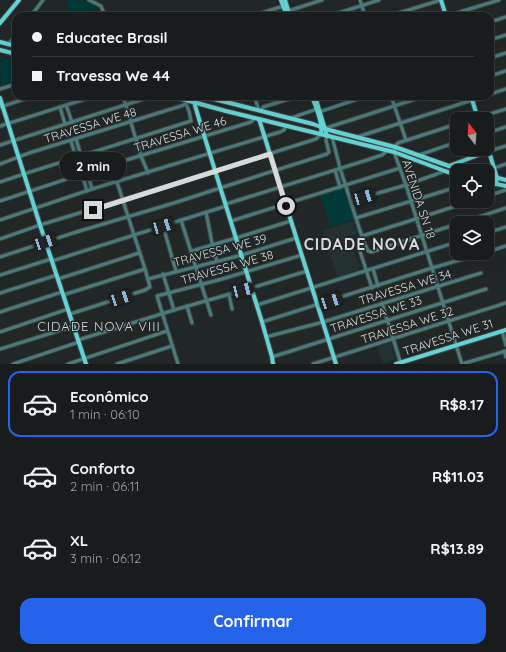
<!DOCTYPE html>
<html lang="pt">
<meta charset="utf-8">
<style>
:root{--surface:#191c1c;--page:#222525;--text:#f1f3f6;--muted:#9fa1a3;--line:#373a3b;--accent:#2563eb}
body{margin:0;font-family:Quicksand,sans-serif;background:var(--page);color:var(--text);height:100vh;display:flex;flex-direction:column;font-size:15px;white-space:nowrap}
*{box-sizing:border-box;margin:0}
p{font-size:13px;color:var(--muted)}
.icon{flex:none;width:22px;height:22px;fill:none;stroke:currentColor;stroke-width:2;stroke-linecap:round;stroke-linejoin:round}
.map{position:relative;height:364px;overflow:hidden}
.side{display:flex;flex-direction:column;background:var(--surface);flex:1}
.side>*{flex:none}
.banner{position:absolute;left:12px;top:12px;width:482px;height:88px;border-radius:12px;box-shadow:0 4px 16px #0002,0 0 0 1px var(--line);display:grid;align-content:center;height:88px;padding:0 20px;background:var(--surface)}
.needle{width:26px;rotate:343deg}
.controls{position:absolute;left:450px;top:112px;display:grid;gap:8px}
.controls a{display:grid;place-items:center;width:44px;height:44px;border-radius:8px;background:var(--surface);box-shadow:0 4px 16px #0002,0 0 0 1px var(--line);font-size:20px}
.end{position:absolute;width:18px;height:18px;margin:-9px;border:5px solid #d7dada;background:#111;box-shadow:0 0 0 2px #111}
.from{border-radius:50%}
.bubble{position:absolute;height:28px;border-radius:12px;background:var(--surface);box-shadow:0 4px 16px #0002,0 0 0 1px var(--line);font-size:13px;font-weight:700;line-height:28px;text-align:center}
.car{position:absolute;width:12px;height:24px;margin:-12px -6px;border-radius:5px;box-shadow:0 0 3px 1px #0007;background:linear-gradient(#222 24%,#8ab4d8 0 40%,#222 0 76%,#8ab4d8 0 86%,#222 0)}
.banner b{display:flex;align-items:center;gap:14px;height:38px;font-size:15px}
.banner b+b{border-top:1px solid var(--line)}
.banner i{width:10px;height:10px;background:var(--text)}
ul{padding:7px 0 0;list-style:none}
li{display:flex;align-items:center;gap:12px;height:66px;margin:0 8px 6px;padding:0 12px;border:2px solid transparent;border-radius:12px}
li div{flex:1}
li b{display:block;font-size:15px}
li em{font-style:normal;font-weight:700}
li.current{border-color:var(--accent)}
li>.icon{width:36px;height:36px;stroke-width:1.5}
.primary-button{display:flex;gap:8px;margin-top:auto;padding:8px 20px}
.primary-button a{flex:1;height:46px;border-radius:12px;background:var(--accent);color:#fff;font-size:16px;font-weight:700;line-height:46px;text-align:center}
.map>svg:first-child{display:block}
.built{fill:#243131}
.green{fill:#013838}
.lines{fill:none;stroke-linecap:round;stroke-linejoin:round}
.minor-casing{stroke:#3e4343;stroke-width:5}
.major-casing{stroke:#3e4343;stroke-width:6}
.minor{stroke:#4a7b7b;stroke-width:3}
.major{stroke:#64d2d2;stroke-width:4}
.route{stroke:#d7dada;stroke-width:5}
.labels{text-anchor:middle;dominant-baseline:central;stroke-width:3;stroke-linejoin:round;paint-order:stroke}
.street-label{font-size:12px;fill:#d7dada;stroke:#212626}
.neighbourhood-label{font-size:13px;letter-spacing:1px;fill:#d7dada;stroke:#212626}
.district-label{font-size:16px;font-weight:bold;letter-spacing:1px;fill:#d7dada;stroke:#212626}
</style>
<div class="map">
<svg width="506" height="364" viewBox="0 0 506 364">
<rect width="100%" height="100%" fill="#212626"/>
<g class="built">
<polygon points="353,221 357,234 350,236 360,271 337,277 322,231"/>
<polygon points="391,343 396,359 382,363 377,347"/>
</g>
<g class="green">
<polygon points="68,0 83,0 99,8 74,16 69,16"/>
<polygon points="8,57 16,81 1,85 0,59"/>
<polygon points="487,183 506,188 503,190 489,194 487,189"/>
<polygon points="344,187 355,219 331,227 320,194"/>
</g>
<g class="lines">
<g class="minor-casing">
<g id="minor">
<polyline points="89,0 101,6 105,16"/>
<polyline points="360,0 365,16"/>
<polyline points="288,11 322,0"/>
<polyline points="31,16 43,0"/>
<polyline points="251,16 284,6"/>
<polyline points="329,16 379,0"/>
<polyline points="389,16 441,0"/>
<polyline points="447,16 499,0"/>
<polyline points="490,22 506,17"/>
<polyline points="490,40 506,35"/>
<polyline points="8,45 16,34"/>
<polyline points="490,58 506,53"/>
<polyline points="490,76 506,71"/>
<polyline points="0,89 16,84"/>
<polyline points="490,94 506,89"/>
<polyline points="123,96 141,156 148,173"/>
<polyline points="254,96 259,110"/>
<polyline points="391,96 406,140"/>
<polyline points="225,102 241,96"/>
<polyline points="66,105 72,122"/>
<polyline points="0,107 34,96"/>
<polyline points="60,107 65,124"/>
<polyline points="261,111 263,107 299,96"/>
<polyline points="319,112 367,96"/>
<polyline points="291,118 317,109"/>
<polyline points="474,119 506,109"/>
<polyline points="457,124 398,143 396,145 394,152 406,185 462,364"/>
<polyline points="0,126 95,96"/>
<polyline points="326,128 425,96"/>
<polyline points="487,133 506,127"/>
<polyline points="332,137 340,168 363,240 368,251 371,252 457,224"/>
<polyline points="357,137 485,96"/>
<polyline points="76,139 81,156"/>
<polyline points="71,141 76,158"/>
<polyline points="0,145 153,96"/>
<polyline points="489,151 506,146"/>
<polyline points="419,155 457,142"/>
<polyline points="0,164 29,153 181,106 186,104"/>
<polyline points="494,168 506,164"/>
<polyline points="335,170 340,187"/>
<polyline points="0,182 27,173 191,121 189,111 186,104"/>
<polyline points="92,189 87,172 251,122 255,118"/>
<polyline points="487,196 506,190"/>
<polyline points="0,201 82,174 87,191"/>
<polyline points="351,201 406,185 445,171"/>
<polyline points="226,204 364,161 382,155 388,150"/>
<polyline points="206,212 213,248 217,261"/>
<polyline points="356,218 457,187"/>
<polyline points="0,220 92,189 280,132 284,130 286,126"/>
<polyline points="181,220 211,315"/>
<polyline points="231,221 400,168"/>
<polyline points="460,223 506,208"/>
<polyline points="163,226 176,271"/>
<polyline points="487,233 506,227"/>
<polyline points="362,236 472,201"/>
<polyline points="0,239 40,225 168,186 316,139 321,134"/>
<polyline points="363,240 360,242 358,245 372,288"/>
<polyline points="192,251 236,238 291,221"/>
<polyline points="487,252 506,246"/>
<polyline points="0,257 73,233 174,203 220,188 327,154 329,152 326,140 327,136"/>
<polyline points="52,261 226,206"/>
<polyline points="373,269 378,286"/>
<polyline points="163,274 174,310"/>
<polyline points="0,275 51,259"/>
<polyline points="58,279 139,253"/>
<polyline points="148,279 242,255 296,238"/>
<polyline points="0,293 57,275"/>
<polyline points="229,294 232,309"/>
<polyline points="63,295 145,269"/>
<polyline points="382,303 401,364"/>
<polyline points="257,305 457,242"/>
<polyline points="187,306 192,323"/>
<polyline points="0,312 62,292"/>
<polyline points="70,314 145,290 150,287 145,269 117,182"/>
<polyline points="262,322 432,268 484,253"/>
<polyline points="502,331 506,345"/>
<polyline points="0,332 68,309"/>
<polyline points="266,337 323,322 481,273"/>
<polyline points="78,340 174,310 251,288 307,271"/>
<polyline points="0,349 74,326"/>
<polyline points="504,351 506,357"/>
<polyline points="272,357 486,289"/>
<polyline points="13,364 79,342"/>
<polyline points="68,364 167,331"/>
<polyline points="117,364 172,346"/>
<polyline points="178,364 157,296 222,279 302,255"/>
<polyline points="313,364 506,303"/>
<polyline points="462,364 506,351"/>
</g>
</g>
<g class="major-casing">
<g id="major">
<polyline points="281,0 287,16"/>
<polyline points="285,0 290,16"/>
<polyline points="441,0 446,16"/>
<polyline points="0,23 19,0"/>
<polyline points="0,42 16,46"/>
<polyline points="0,50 16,54"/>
<polyline points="171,96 226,111 394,152 445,171 457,175"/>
<polyline points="196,96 194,102 199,119 262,322 272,357 273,364"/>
<polyline points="202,96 277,115 313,124 329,130 395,147 449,166 470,171"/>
<path d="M312 96C316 108 323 122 321 134"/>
<polyline points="315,96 327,136"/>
<polyline points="471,96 478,119"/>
<polyline points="0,98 40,225 86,364"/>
<polyline points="259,119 336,364"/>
<polyline points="487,145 497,178 496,184"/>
<polyline points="449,166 489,151"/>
<polyline points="487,175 506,180"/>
<polyline points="487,182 506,186"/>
<polyline points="396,364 506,330"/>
</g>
</g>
<use href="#minor" class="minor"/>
<use href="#major" class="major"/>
</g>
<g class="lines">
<polyline class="route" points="93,210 270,154 286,206"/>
</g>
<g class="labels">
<g class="street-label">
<text transform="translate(90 125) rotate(-17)">TRAVESSA WE 48</text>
<text transform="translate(180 134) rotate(-17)">TRAVESSA WE 46</text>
<text transform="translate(419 199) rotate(72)">AVENIDA SN 18</text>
<text transform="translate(220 250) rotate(-15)">TRAVESSA WE 39</text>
<text transform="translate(227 267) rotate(-16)">TRAVESSA WE 38</text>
<text transform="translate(405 287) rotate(-17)">TRAVESSA WE 34</text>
<text transform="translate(376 314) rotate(-18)">TRAVESSA WE 33</text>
<text transform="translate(407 325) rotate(-18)">TRAVESSA WE 32</text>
<text transform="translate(448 337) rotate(-18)">TRAVESSA WE 31</text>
</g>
<g class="neighbourhood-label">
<text x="99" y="326">CIDADE NOVA VIII</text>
</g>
<g class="district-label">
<text x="362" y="244">CIDADE NOVA</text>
</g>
</g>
</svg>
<div class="controls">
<a><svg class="needle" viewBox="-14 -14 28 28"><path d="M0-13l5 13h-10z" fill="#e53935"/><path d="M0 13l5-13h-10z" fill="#9fa1a3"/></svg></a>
<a><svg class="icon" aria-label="locate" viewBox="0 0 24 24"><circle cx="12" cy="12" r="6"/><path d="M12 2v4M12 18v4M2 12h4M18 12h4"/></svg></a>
<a><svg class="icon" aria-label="layers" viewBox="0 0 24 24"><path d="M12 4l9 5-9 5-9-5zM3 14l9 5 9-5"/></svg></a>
</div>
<i class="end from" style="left:286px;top:206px"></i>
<i class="end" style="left:93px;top:210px"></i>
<div class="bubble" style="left:60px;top:152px;width:66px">2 min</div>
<i class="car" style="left:364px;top:197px;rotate:73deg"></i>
<i class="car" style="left:163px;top:226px;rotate:73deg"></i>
<i class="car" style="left:45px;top:242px;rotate:72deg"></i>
<i class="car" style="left:243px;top:290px;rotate:76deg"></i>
<i class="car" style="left:121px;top:298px;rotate:72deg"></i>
<i class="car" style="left:331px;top:301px;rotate:72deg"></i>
<div class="banner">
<b><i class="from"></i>Educatec Brasil</b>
<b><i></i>Travessa We 44</b>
</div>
</div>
<section class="side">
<ul>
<li class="current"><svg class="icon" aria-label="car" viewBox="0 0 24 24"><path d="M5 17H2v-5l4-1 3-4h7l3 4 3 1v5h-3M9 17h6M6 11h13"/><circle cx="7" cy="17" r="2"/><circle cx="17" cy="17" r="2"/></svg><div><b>Econômico</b><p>1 min · 06:10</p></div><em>R$8.17</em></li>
<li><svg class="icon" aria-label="car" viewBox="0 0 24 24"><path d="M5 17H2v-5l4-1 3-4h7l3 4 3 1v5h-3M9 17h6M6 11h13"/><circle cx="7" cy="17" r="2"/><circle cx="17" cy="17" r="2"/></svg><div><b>Conforto</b><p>2 min · 06:11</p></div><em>R$11.03</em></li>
<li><svg class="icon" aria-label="car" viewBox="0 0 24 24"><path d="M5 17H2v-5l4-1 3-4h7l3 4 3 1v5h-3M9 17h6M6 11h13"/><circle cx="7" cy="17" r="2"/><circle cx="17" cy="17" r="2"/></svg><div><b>XL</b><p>3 min · 06:12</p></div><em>R$13.89</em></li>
</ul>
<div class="primary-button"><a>Confirmar</a></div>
</section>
